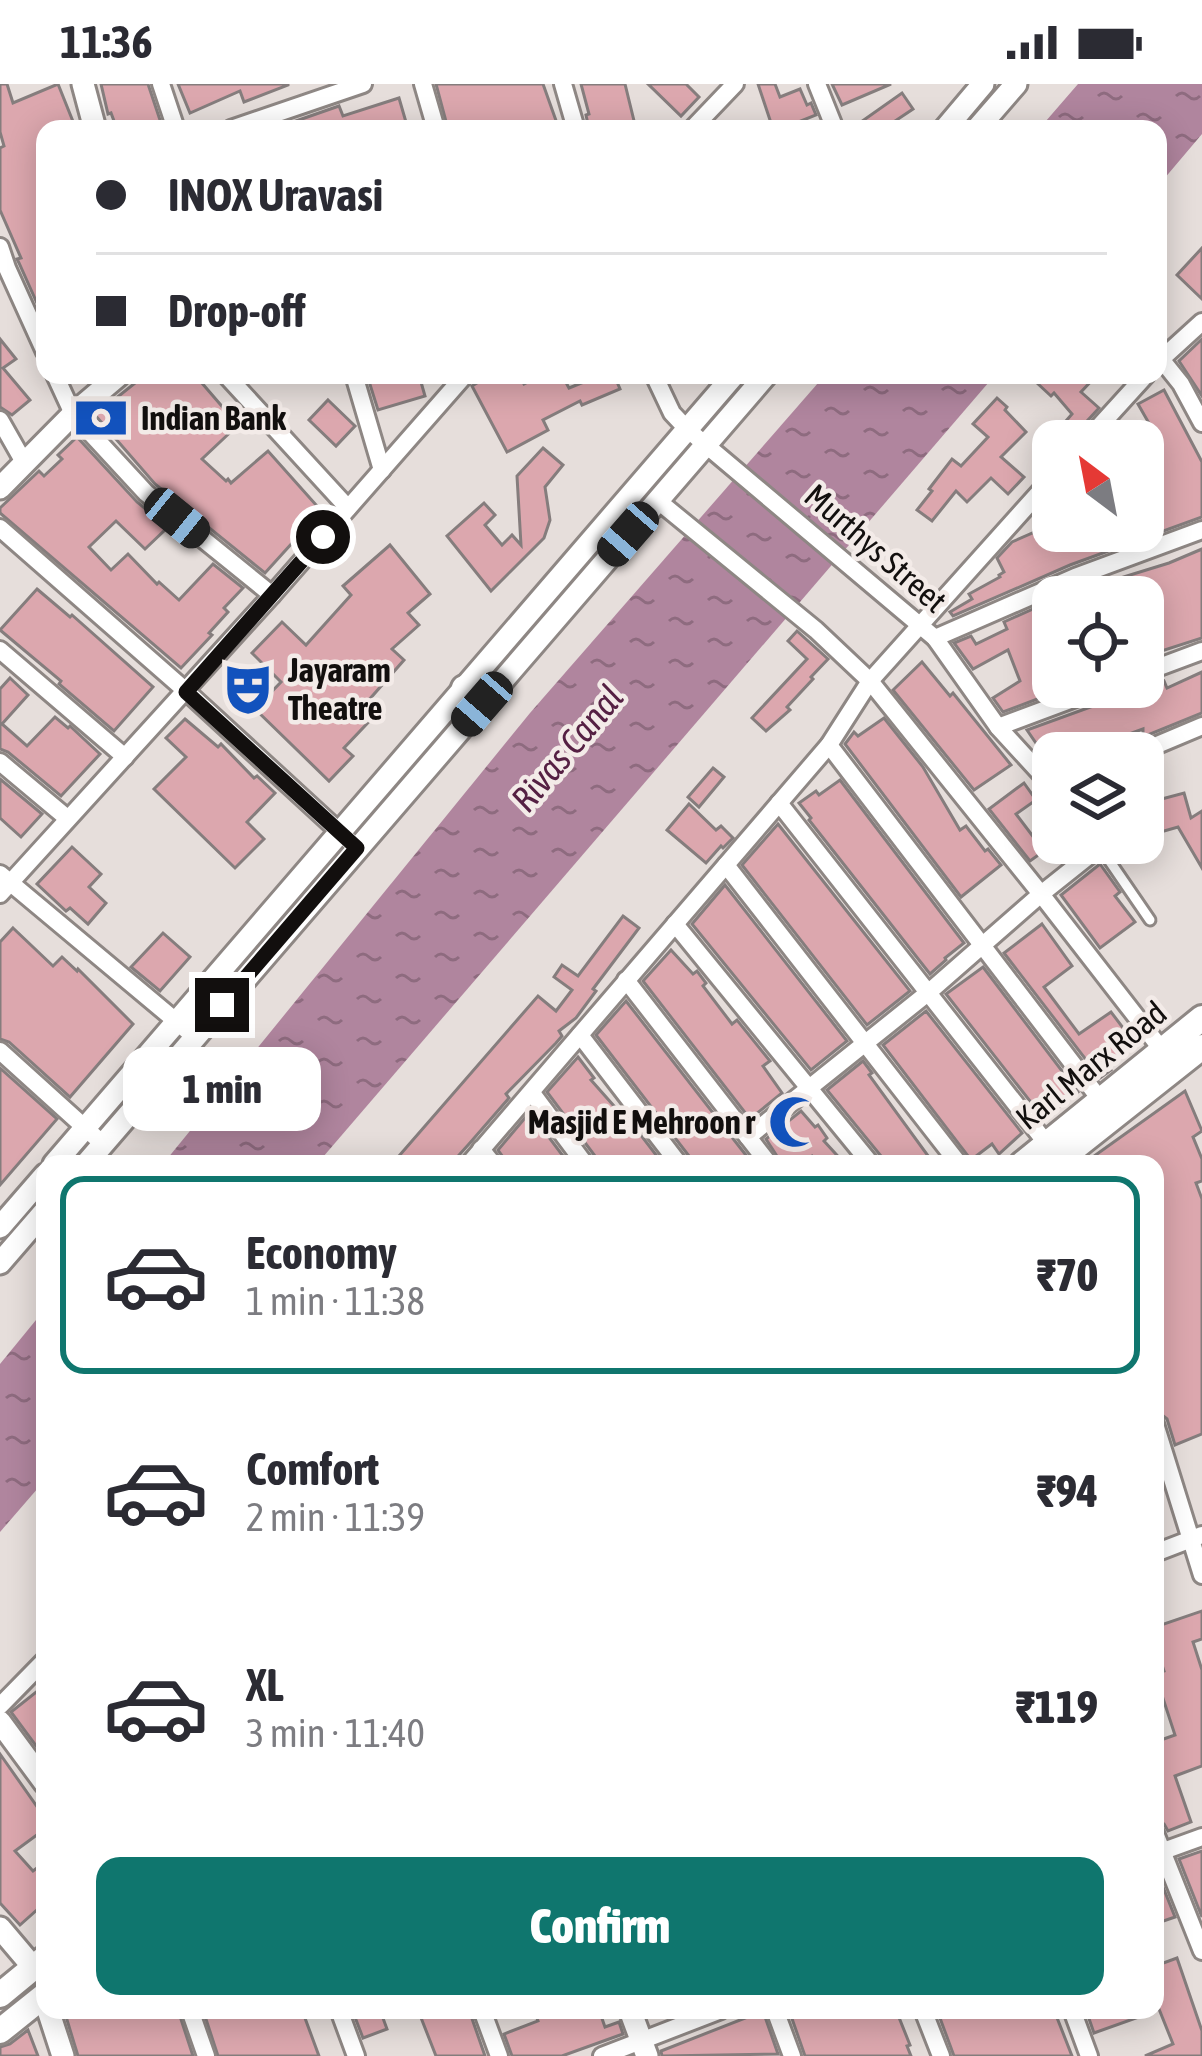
<!DOCTYPE html>
<meta charset="utf-8">
<style>
:root{--surface:#fff;--page:#f2f2f3;--text:#2b2b33;--muted:#7c7c81;--line:#e1e1e2;--accent:#0f766e}
body{margin:0;font-family:"Asap Condensed",sans-serif;background:var(--page);color:var(--text);height:100vh;display:flex;flex-direction:column;font-size:45px;white-space:nowrap}
*{box-sizing:border-box;margin:0}
p{font-size:39px;color:var(--muted)}
.icon{flex:none;width:66px;height:66px;fill:none;stroke:currentColor;stroke-width:2;stroke-linecap:round;stroke-linejoin:round}
.map{position:relative;flex:1;overflow:hidden}
.side{position:absolute;left:36px;top:1071px;width:1128px;height:864px;display:flex;flex-direction:column;background:var(--surface);border-radius:24px;box-shadow:0 6px 30px #0003}
.side>*{flex:none}
.guide{position:absolute;left:36px;top:36px;width:1131px;height:264px;border-radius:24px;box-shadow:0 6px 30px #0003;display:grid;align-content:center;height:264px;padding:0 60px;background:var(--surface)}
.needle{width:78px;rotate:328deg}
.tools{position:absolute;left:1032px;top:336px;display:grid;gap:24px}
.tools a{display:grid;place-items:center;width:132px;height:132px;border-radius:24px;background:var(--surface);box-shadow:0 6px 30px #0003;font-size:60px}
.end{position:absolute;width:54px;height:54px;margin:-27px;border:15px solid #120f0e;background:#fff;box-shadow:0 0 0 6px #fff}
.from{border-radius:50%}
.bubble{position:absolute;height:84px;border-radius:24px;background:var(--surface);box-shadow:0 6px 30px #0003;font-size:39px;font-weight:800;line-height:84px;text-align:center}
.car{position:absolute;width:36px;height:72px;margin:-36px -18px;border-radius:15px;box-shadow:0 0 9px 3px #0007;background:linear-gradient(#222 24%,#8ab4d8 0 40%,#222 0 76%,#8ab4d8 0 86%,#222 0)}
.guide b{display:flex;align-items:center;gap:42px;height:114px;font-size:45px}
.guide b+b{border-top:3px solid var(--line)}
.guide i{width:30px;height:30px;background:var(--text)}
ul{padding:21px 0 0;list-style:none}
li{display:flex;align-items:center;gap:36px;height:198px;margin:0 24px 18px;padding:0 36px;border:6px solid transparent;border-radius:24px}
li div{flex:1}
li b{display:block;font-size:45px}
li em{font-style:normal;font-weight:800}
li.on{border-color:var(--accent)}
li>.icon{width:108px;height:108px;stroke-width:1.5}
.action{display:flex;gap:24px;margin-top:auto;padding:24px 60px}
.action a{flex:1;height:138px;border-radius:24px;background:var(--accent);color:#fff;font-size:48px;font-weight:800;line-height:138px;text-align:center}
.status{display:flex;justify-content:space-between;align-items:center;height:84px;padding:0 60px;background:var(--surface);direction:ltr}
.status svg{height:33px;fill:currentColor}
.map>svg:first-child{display:block}
.water{fill:url(#water-ripples)}
.building{fill:#dca7ae;stroke:#857d7d;stroke-width:3}
.lines{fill:none;stroke-linecap:round;stroke-linejoin:round}
.service-casing{stroke:#8e8784;stroke-width:15}
.minor-casing{stroke:#8e8784;stroke-width:22}
.tertiary-casing{stroke:#8e8784;stroke-width:27}
.secondary-casing{stroke:#8e8784;stroke-width:30}
.service{stroke:#fff;stroke-width:9}
.minor{stroke:#fff;stroke-width:16}
.tertiary{stroke:#fff;stroke-width:21}
.secondary{stroke:#fff;stroke-width:24}
.route{stroke:#120f0e;stroke-width:15}
.labels{text-anchor:middle;dominant-baseline:central;stroke-width:9;stroke-linejoin:round;paint-order:stroke}
.poi-label{font-size:33px;font-weight:bold;fill:#120f0e;stroke:#f3ebe8;text-anchor:start}
.street-label{font-size:33px;fill:#120f0e;stroke:#f3ebe8}
.water-label{font-size:36px;font-style:italic;fill:#552043;stroke:#f3ebe8}
</style>
<div class="status"><b>11:36</b><svg viewBox="0 0 49 12"><path d="M0 12V9h3v3zM5 12V6h3v6zM10 12V3h3v9zM15 12V0h3v12zM26 1h20v11H26zM47 4h2v5h-2z"/></svg></div>
<div class="map">
<svg width="1202" height="1972" viewBox="0 0 1202 1972">
<defs>
<pattern id="water-ripples" width="26" height="14" patternUnits="userSpaceOnUse" patternTransform="scale(3)"><rect width="26" height="14" fill="#b0859e"/><path d="M2 4q2-2 4 0t4 0M15 11q2-2 4 0t4 0" fill="none" stroke="#8e6b7f"/></pattern>
</defs>
<rect width="100%" height="100%" fill="#e6dedb"/>
<g class="water">
<polygon points="1078,0 1202,0 1202,50 1158,102 1158,45 1039,45"/>
<polygon points="825,291 995,291 317,1080 163,1080 530,629"/>
<polygon points="45,1225 45,1396 0,1448 0,1280"/>
</g>
<g class="building">
<polygon points="0,0 7,0 13,19 58,0 76,45 45,45 45,237 19,179 17,175 21,174 0,126 0,64 4,62 0,48"/>
<polygon points="101,0 148,0 163,45 117,45 111,29 108,30"/>
<polygon points="178,0 288,0 288,1 244,18 240,7 190,29"/>
<polygon points="436,0 543,0 559,45 448,45"/>
<polygon points="581,0 625,0 636,45 589,45 586,31 589,30"/>
<polygon points="648,0 686,0 699,13 681,32"/>
<polygon points="758,0 775,0 780,13 800,5 807,21 811,19 816,31 781,45 773,45"/>
<polygon points="832,0 891,0 842,21"/>
<polygon points="902,9 913,25 895,37 901,45 851,45"/>
<polygon points="399,14 408,45 273,45 339,22 343,32"/>
<polygon points="1202,164 1202,215 1177,191"/>
<polygon points="0,255 16,275 3,284 30,316 12,331 0,323"/>
<polygon points="1202,255 1202,312 1179,277"/>
<polygon points="145,291 195,291 238,341 202,375 226,397 228,395 231,399 268,367 325,431 297,460 294,457 265,489 155,400 95,331"/>
<polygon points="367,291 419,291 425,312 378,326"/>
<polygon points="490,291 519,291 524,300 541,291 562,291 569,304 601,291 614,291 620,305 582,321 580,317 543,336 548,346 507,368 472,302"/>
<polygon points="1044,291 1097,291 1081,308 1099,324 1077,348 1066,337 1072,330 1054,309 1051,312 1037,299"/>
<polygon points="1164,306 1202,378 1202,433 1070,481 953,532 950,528 972,515 969,510 1000,493 999,491 1004,488 997,474 1012,458 1039,446 1034,436 1053,427 1053,447 1160,447 1148,410 1143,412 1143,357 1116,357 1150,341 1138,320"/>
<polygon points="997,314 1007,323 1005,326 1026,348 1001,373 1024,393 1008,410 991,394 967,418 956,407 932,437 917,426 932,407 929,405 952,375 961,382 988,353 973,340"/>
<polygon points="328,316 355,342 336,362 309,336"/>
<polygon points="77,353 137,418 168,443 145,465 116,437 89,463 111,486 128,470 157,500 159,498 179,516 213,480 243,504 224,524 228,528 209,549 212,551 181,584 0,429 0,424 39,387 44,392 62,375 58,371"/>
<polygon points="543,364 563,381 545,403 550,436 544,454 491,507 447,452 484,419 495,431 485,441 502,461 512,451 521,461 517,392"/>
<polygon points="390,461 430,510 408,529 419,541 392,565 404,576 368,617 379,627 344,664 353,672 329,697 255,625 281,598 252,569 282,538 306,561 351,511 343,502"/>
<polygon points="1202,465 1202,554 1143,573 1143,513 1061,513 1101,497 1101,500 1169,479"/>
<polygon points="37,505 70,533 72,531 153,603 114,647 59,600 61,597 0,546"/>
<polygon points="1053,516 1053,603 1069,603 1003,628 993,614 1020,597 1008,566 973,585 954,559 971,552 976,560 1007,545 1004,538"/>
<polygon points="797,547 828,575 811,593 813,595 787,623 790,626 766,647 752,634 807,575 788,557"/>
<polygon points="922,578 950,612 953,609 1011,681 974,706 893,606"/>
<polygon points="1202,588 1202,629 1143,653 1143,645 1104,659 1097,663 1100,669 1053,669 1053,684 1027,646 1129,609 1128,605 1146,601 1147,604 1164,597 1167,604"/>
<polygon points="10,594 28,611 2,640 27,662 55,633 68,644 70,642 100,670 61,712 8,668 0,665 0,605"/>
<polygon points="884,634 923,683 960,746 966,742 985,767 988,765 1001,781 961,813 845,660 854,648 858,652"/>
<polygon points="185,635 218,663 221,660 254,694 257,692 275,709 247,738 264,755 235,784 154,705 186,673 166,654"/>
<polygon points="713,684 724,693 699,723 688,713"/>
<polygon points="0,695 42,730 21,753 0,734"/>
<polygon points="840,696 964,859 945,874 946,876 930,890 809,736 811,734 799,719 816,707 819,711"/>
<polygon points="1024,699 1036,716 1016,730 1044,767 1030,777 989,725"/>
<polygon points="1184,709 1191,734 1202,727 1202,784 1178,743 1143,753 1143,720"/>
<polygon points="689,720 716,746 721,742 733,754 723,764 721,762 706,779 667,746"/>
<polygon points="778,740 910,907 867,941 742,781"/>
<polygon points="72,763 101,790 89,803 106,819 88,840 70,824 66,827 37,800"/>
<polygon points="1100,780 1120,808 1115,812 1135,838 1100,864 1061,811"/>
<polygon points="725,801 847,957 811,986 692,840"/>
<polygon points="623,832 639,844 593,905 596,907 576,934 559,947 562,952 556,959 506,1010 509,1014 469,1060 451,1080 392,1080 538,912 556,927 572,906 554,893 562,881 578,892"/>
<polygon points="1042,840 1072,882 1044,903 1079,950 1111,928 1136,961 1108,981 1111,986 1100,994 1004,869"/>
<polygon points="13,844 53,882 62,873 77,887 78,885 133,940 70,1013 9,958 0,955 0,858"/>
<polygon points="163,849 190,873 160,907 131,883"/>
<polygon points="671,866 693,890 697,887 706,899 703,902 732,940 737,936 770,977 763,982 782,1009 750,1035 643,897"/>
<polygon points="983,883 1078,1008 1044,1035 946,910"/>
<polygon points="626,917 738,1061 753,1080 692,1080 689,1072 596,951"/>
<polygon points="926,927 1022,1049 999,1070 992,1060 971,1076 883,961"/>
<polygon points="578,973 594,994 591,996 622,1031 624,1029 663,1080 598,1080 595,1072 547,1008"/>
<polygon points="863,977 872,989 869,991 934,1080 884,1080 881,1072 827,1006"/>
<polygon points="0,984 57,1035 0,1101"/>
<polygon points="1185,1007 1202,1047 1193,1053 1202,1075 1202,1097 1196,1099 1202,1115 1202,1350 1175,1361 1167,1335 1157,1327 1155,1322 1155,1080 1083,1080"/>
<polygon points="801,1027 815,1043 818,1041 827,1054 824,1057 845,1080 818,1080 812,1072 801,1080 782,1080 766,1055"/>
<polygon points="530,1028 569,1080 508,1080 498,1066"/>
<polygon points="1202,1527 1202,1555 1193,1558 1202,1586 1202,1682 1175,1692 1191,1738 1168,1747 1164,1740 1155,1736 1155,1658 1175,1651 1155,1590 1164,1587 1155,1559 1155,1543"/>
<polygon points="45,1601 45,1674 11,1628"/>
<polygon points="0,1670 45,1734 45,1745 15,1767 33,1787 45,1778 45,1835 38,1825 20,1841 0,1819"/>
<polygon points="1202,1767 1202,1833 1179,1775"/>
<polygon points="1155,1783 1175,1833 1155,1840"/>
<polygon points="1177,1874 1202,1947 1202,1972 1145,1972 1173,1960 1155,1915 1155,1882"/>
<polygon points="64,1926 178,1926 193,1972 78,1972"/>
<polygon points="203,1926 302,1926 319,1972 218,1972"/>
<polygon points="360,1926 380,1926 387,1945 363,1954 353,1928"/>
<polygon points="418,1926 469,1926 485,1972 436,1972"/>
<polygon points="534,1926 599,1926 605,1943 619,1938 623,1950 562,1972 512,1972 504,1950 538,1937"/>
<polygon points="789,1926 896,1926 910,1961 907,1962 911,1972 805,1972"/>
<polygon points="937,1926 1054,1926 1072,1972 954,1972"/>
<polygon points="1086,1926 1153,1926 1153,1928 1094,1949"/>
<polygon points="763,1927 778,1970 662,1972 661,1967"/>
<polygon points="28,1946 38,1972 0,1972 0,1963 10,1960"/>
</g>
<g class="lines">
<g class="service-casing">
<polyline id="service" points="1100,763 1150,836"/>
</g>
<g class="minor-casing">
<g id="minor">
<polyline points="161,0 176,45"/>
<polyline points="423,0 436,45"/>
<polyline points="563,0 576,45"/>
<polyline points="817,0 835,45"/>
<polyline points="231,45 363,0"/>
<polyline points="692,45 735,0"/>
<polyline points="0,163 7,184 45,268"/>
<polyline points="1161,275 1181,300 1202,339"/>
<polyline points="1158,278 1202,238"/>
<polyline points="55,291 73,330 146,409 272,511"/>
<polyline points="226,291 348,424"/>
<polyline points="354,291 382,386"/>
<polyline points="654,291 672,329 687,345 935,554 998,643 1053,703"/>
<polyline points="0,336 25,380"/>
<polyline points="1086,357 1146,291"/>
<polyline points="657,416 816,546 870,597 1041,810 1162,966"/>
<polyline points="0,444 186,607 357,764"/>
<polyline points="935,554 1075,493 1202,446"/>
<polyline points="0,566 125,673"/>
<polyline points="1143,589 1202,567"/>
<polyline points="998,643 1105,603"/>
<polyline points="829,661 1099,1014"/>
<polyline points="1138,669 1202,642"/>
<polyline points="0,678 67,734"/>
<polyline points="779,719 1047,1060"/>
<polyline points="726,781 959,1080"/>
<polyline points="0,790 195,953"/>
<polyline points="0,810 272,511 465,291"/>
<polyline points="675,840 871,1080"/>
<polyline points="626,896 769,1080"/>
<polyline points="580,951 679,1080"/>
<polyline points="0,967 103,1060"/>
<polyline points="532,1009 585,1080"/>
<polyline points="748,1053 929,908 1041,810 1100,763 1097,759"/>
<polyline points="481,1065 493,1080"/>
<polyline points="469,1080 829,661 870,597 1053,393"/>
<polyline points="1155,1340 1202,1491"/>
<polyline points="1155,1469 1202,1451"/>
<polyline points="0,1622 45,1576"/>
<polyline points="1155,1749 1202,1867"/>
<polyline points="1155,1770 1202,1753"/>
<polyline points="190,1926 206,1972"/>
<polyline points="339,1926 356,1972"/>
<polyline points="482,1926 499,1972"/>
<polyline points="775,1926 792,1972"/>
<polyline points="923,1926 941,1972"/>
<polyline points="1072,1926 1089,1972"/>
<polyline points="602,1972 721,1926"/>
</g>
</g>
<g class="tertiary-casing">
<g id="tertiary">
<polyline points="83,0 95,45"/>
<polyline points="945,45 983,0"/>
<polyline points="977,45 1016,0"/>
<polyline points="0,404 73,330 119,291"/>
<polyline points="54,1080 734,291"/>
<polyline points="86,1080 766,291"/>
<polyline points="0,1143 45,1091"/>
<polyline points="0,1179 45,1127"/>
<polyline points="0,1638 45,1699"/>
<polyline points="0,1844 33,1883"/>
<polyline points="48,1926 63,1972"/>
<polyline points="630,1926 647,1972"/>
</g>
</g>
<g class="secondary-casing">
<g id="secondary">
<polyline points="464,604 482,620"/>
<polyline points="1022,1080 1202,934"/>
<polyline points="1054,1080 1202,963"/>
<polyline points="0,1911 45,1874"/>
<polyline points="0,1947 45,1911"/>
</g>
</g>
<use href="#service" class="service"/>
<use href="#minor" class="minor"/>
<use href="#tertiary" class="tertiary"/>
<use href="#secondary" class="secondary"/>
</g>
<g class="lines">
<polyline class="route" points="222,921 357,764 186,608 323,453"/>
</g>
<defs>
<g id="bank-bare" transform="scale(4.14)"><path d="M-6-4H6V4H-6ZM0-2.3a2.3 2.3 0 1 0 0 4.6a2.3 2.3 0 1 0 0-4.6Z" fill="#1252bd" stroke="#f3ebe8" stroke-width="2.5" paint-order="stroke"/></g>
<g id="theatre-bare" transform="scale(4.14)"><path d="M-5-5.5Q0-4 5-5.5V0Q5 5 0 6Q-5 5-5 0ZM-3.3-2.5H-1v1.5H-3.3ZM1-2.5H3.3v1.5H1ZM-2.8 1Q0 5.5 2.8 1Z" fill="#1252bd" stroke="#f3ebe8" stroke-width="2.5" paint-order="stroke"/></g>
<g id="mosque-bare" transform="scale(4.14)"><path d="M3.5-4.9A6 6 0 1 0 3.5 4.9A5 5 0 1 1 3.5-4.9Z" fill="#1252bd" stroke="#f3ebe8" stroke-width="2.5" paint-order="stroke"/></g>
</defs>
<g fill-rule="evenodd">
<use href="#bank-bare" x="101" y="334"/>
<use href="#theatre-bare" x="248" y="605"/>
<use href="#mosque-bare" x="795" y="1038"/>
</g>
<g class="labels">
<g class="poi-label">
<text x="141" y="334">Indian Bank</text>
<text x="288" y="586">Jayaram<tspan x="288" dy="38">Theatre</tspan></text>
<text x="755" y="1038" text-anchor="end">Masjid E Mehroon r</text>
</g>
<g class="street-label">
<text transform="translate(876 464) rotate(41)">Murthys Street</text>
<text transform="translate(1091 981) rotate(-39)">Karl Marx Road</text>
</g>
<g class="water-label">
<text transform="translate(567 664) rotate(-50)">Rivas Canal</text>
</g>
</g>
</svg>
<div class="tools">
<a><svg class="needle" viewBox="-14 -14 28 28"><path d="M0-13l5 13h-10z" fill="#e53935"/><path d="M0 13l5-13h-10z" fill="#7c7c81"/></svg></a>
<a><svg class="icon" aria-label="locate" viewBox="0 0 24 24"><circle cx="12" cy="12" r="6"/><path d="M12 2v4M12 18v4M2 12h4M18 12h4"/></svg></a>
<a><svg class="icon" aria-label="layers" viewBox="0 0 24 24"><path d="M12 4l9 5-9 5-9-5zM3 14l9 5 9-5"/></svg></a>
</div>
<i class="end from" style="left:323px;top:453px"></i>
<i class="end" style="left:222px;top:921px"></i>
<div class="bubble" style="left:123px;top:963px;width:198px">1 min</div>
<i class="car" style="left:177px;top:434px;rotate:129deg"></i>
<i class="car" style="left:628px;top:450px;rotate:221deg"></i>
<i class="car" style="left:482px;top:620px;rotate:221deg"></i>
<div class="guide">
<b><i class="from"></i>INOX Uravasi</b>
<b><i></i>Drop-off</b>
</div>
<section class="side">
<ul>
<li class="on"><svg class="icon" aria-label="car" viewBox="0 0 24 24"><path d="M5 17H2v-5l4-1 3-4h7l3 4 3 1v5h-3M9 17h6M6 11h13"/><circle cx="7" cy="17" r="2"/><circle cx="17" cy="17" r="2"/></svg><div><b>Economy</b><p>1 min · 11:38</p></div><em>₹70</em></li>
<li><svg class="icon" aria-label="car" viewBox="0 0 24 24"><path d="M5 17H2v-5l4-1 3-4h7l3 4 3 1v5h-3M9 17h6M6 11h13"/><circle cx="7" cy="17" r="2"/><circle cx="17" cy="17" r="2"/></svg><div><b>Comfort</b><p>2 min · 11:39</p></div><em>₹94</em></li>
<li><svg class="icon" aria-label="car" viewBox="0 0 24 24"><path d="M5 17H2v-5l4-1 3-4h7l3 4 3 1v5h-3M9 17h6M6 11h13"/><circle cx="7" cy="17" r="2"/><circle cx="17" cy="17" r="2"/></svg><div><b>XL</b><p>3 min · 11:40</p></div><em>₹119</em></li>
</ul>
<div class="action"><a>Confirm</a></div>
</section>
</div>
